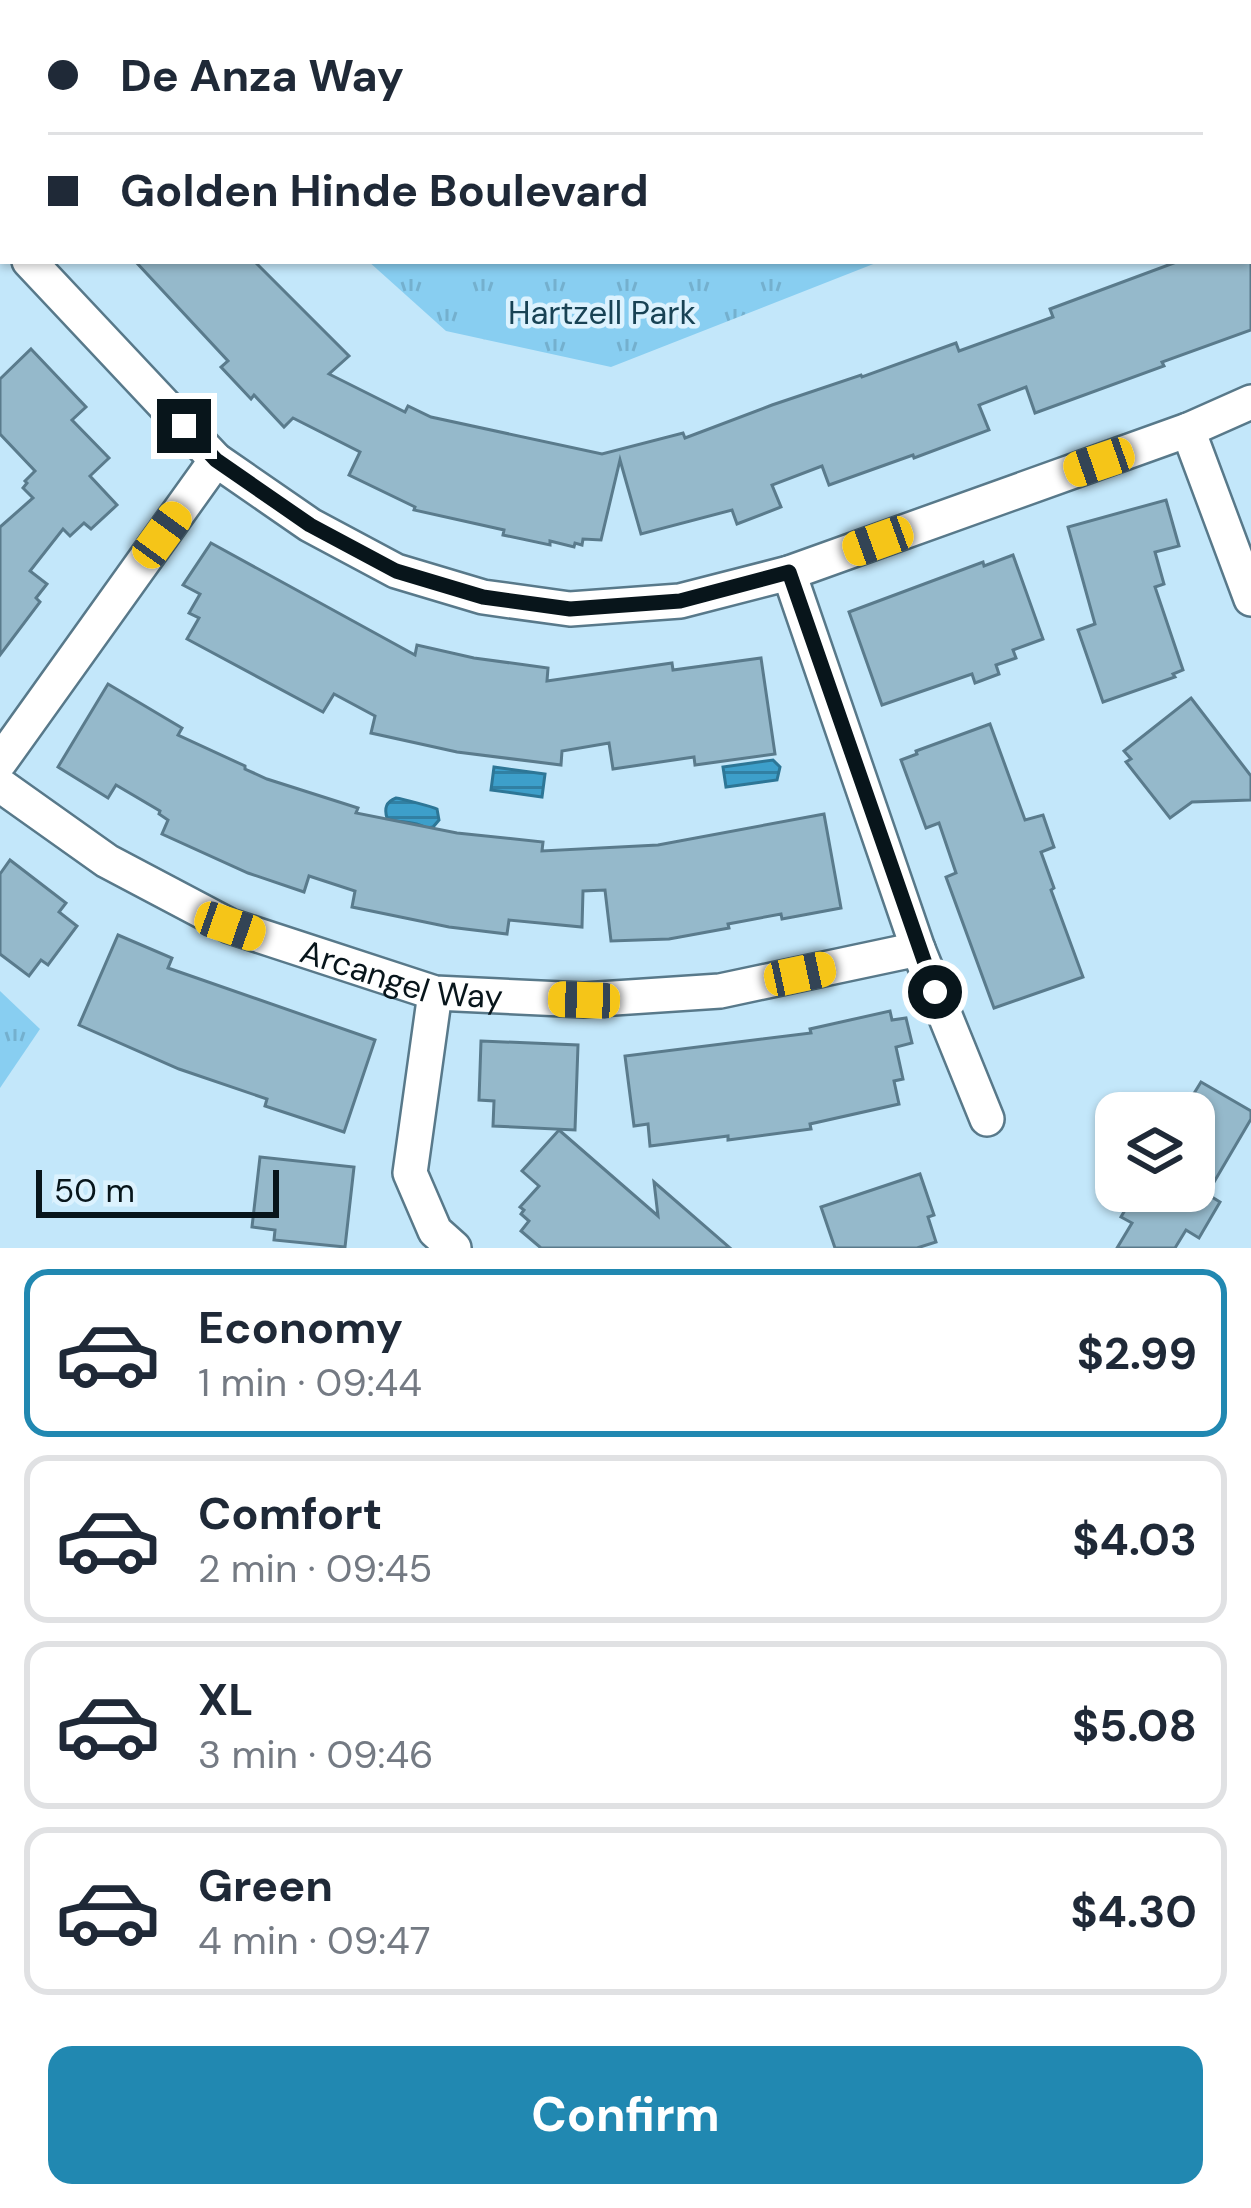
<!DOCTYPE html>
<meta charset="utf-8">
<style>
:root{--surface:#fff;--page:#f6f6f7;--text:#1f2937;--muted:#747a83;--line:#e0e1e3;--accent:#2188b1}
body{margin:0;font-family:"DM Sans",sans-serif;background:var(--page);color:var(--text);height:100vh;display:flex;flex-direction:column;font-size:45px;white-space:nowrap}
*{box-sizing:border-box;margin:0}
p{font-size:39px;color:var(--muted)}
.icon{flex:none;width:66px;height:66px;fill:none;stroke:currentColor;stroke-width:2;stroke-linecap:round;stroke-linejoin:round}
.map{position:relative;height:1248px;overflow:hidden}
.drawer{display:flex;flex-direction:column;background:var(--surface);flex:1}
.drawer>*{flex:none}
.hud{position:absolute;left:0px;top:0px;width:1251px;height:264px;box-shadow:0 3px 9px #0004;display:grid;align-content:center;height:264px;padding:0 48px;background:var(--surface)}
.buttons{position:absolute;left:1095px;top:1092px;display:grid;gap:24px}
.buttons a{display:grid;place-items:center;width:120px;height:120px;border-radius:24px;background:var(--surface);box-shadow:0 3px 9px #0004;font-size:60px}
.scale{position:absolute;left:36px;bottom:30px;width:243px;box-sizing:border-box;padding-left:12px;border:6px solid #08151b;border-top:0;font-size:33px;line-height:42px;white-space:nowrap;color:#08151b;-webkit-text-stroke:9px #dcf2fe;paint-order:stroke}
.end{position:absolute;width:54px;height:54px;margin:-27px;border:15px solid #08151b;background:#fff;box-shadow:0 0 0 6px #fff}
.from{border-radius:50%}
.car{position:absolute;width:36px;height:72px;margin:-36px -18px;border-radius:15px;box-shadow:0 0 9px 3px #0007;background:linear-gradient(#f5c518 24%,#345 0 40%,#f5c518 0 76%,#345 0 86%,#f5c518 0)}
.hud b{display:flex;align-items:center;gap:42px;height:114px;font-size:45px}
.hud b+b{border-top:3px solid var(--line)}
.hud i{width:30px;height:30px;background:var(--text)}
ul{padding:21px 0 0;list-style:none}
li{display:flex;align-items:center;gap:36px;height:168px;margin:0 24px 18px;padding:0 24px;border:6px solid var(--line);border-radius:24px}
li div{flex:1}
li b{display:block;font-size:45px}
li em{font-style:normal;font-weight:700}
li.active{border-color:var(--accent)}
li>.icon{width:108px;height:108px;stroke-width:1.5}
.primary-button{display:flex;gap:24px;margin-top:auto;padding:24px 48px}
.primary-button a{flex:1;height:138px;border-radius:24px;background:var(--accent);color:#fff;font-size:48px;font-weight:700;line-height:138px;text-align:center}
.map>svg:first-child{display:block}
.grass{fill:url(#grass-tufts)}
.water{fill:url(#water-rules);stroke:#2d7696;stroke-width:3}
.building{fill:#95b9cb;stroke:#5a7b8c;stroke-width:3}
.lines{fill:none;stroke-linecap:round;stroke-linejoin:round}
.street-casing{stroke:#58798a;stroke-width:38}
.street{stroke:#fff;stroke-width:33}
.route{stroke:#08151b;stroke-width:15}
.labels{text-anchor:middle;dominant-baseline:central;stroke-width:9;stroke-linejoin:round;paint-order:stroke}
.park-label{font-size:33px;fill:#184254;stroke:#dcf2fe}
.street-label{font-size:33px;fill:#08151b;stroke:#dcf2fe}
</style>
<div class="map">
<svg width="1251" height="1248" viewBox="0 0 1251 1248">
<defs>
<pattern id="grass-tufts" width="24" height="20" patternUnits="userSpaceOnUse" patternTransform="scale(3)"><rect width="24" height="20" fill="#88cef1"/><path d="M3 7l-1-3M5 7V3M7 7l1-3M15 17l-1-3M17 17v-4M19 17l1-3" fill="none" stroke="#74b0ce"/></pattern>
<pattern id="water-rules" width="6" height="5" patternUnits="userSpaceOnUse" patternTransform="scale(3)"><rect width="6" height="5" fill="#3d9fca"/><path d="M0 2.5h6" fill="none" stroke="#3180a3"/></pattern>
</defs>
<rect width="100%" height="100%" fill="#c3e7fa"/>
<g class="grass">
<polygon points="133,0 1251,0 1251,109 1248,112 1248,3 135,3"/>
<polygon points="368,261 881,261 611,367 446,331"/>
<polygon points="0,991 40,1029 0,1088"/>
</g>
<g class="water">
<polygon points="773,760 780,767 777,780 726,787 723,767"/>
<polygon points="494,767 545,774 542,797 491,790"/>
<path d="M396 798C403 799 433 807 437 809L439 820 433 827 427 828C411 819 397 824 387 818 384 808 386 802 396 798Z"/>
</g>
<g class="building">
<polygon points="135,261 254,261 349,356 329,374 405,412 408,406 431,417 602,454 683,433 685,438 772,405 861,375 862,377 956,343 959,351 1053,317 1050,309 1179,261 1251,261 1251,330 1162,362 1164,366 1035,413 1026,387 979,405 989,430 914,458 913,455 829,485 822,466 772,485 781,507 737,524 732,510 641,534 620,460 601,540 583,539 582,545 575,543 574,547 550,541 550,545 503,535 504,530 414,510 415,507 349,475 360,452 293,418 284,427 254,395 251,399 221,367 228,361"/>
<polygon points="31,349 86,407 72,420 109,458 90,476 117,505 91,529 84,523 70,536 63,529 30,571 47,584 36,598 40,602 0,655 0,527 33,498 23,488 27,483 25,481 35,471 0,434 0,379"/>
<polygon points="1166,500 1179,546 1155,552 1164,584 1155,587 1183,670 1173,674 1175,677 1103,702 1078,630 1095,624 1068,527"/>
<polygon points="211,543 415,655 417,645 474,658 548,668 547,681 672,663 673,670 761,658 775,754 695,765 694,757 613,769 609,743 562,751 561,765 457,752 371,733 375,716 334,694 323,712 187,639 199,618 189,613 200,594 183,585"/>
<polygon points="1013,555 1043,639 1013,650 1016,658 996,665 999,674 975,683 972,674 882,705 849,612 983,562 984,566"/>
<polygon points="108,684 182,728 178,735 245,766 245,769 267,779 358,808 356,813 457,833 543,842 542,851 658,845 824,814 841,908 782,919 781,914 728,924 729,928 669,939 611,941 605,890 583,891 582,927 509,920 507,934 449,927 352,907 355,891 309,876 304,892 248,873 162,834 168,820 159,814 160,811 116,785 108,798 58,767"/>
<polygon points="1191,698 1251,776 1251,800 1192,802 1170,818 1126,762 1131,759 1124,751"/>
<polygon points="990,724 1025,820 1043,815 1054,847 1041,852 1054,888 1051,890 1083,977 994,1008 946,877 956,873 939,823 926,828 901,760 917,754 916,751"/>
<polygon points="10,860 66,903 59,912 77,926 48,965 41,960 29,976 0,954 0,874"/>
<polygon points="118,935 172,958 168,968 375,1040 344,1132 265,1106 267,1099 179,1069 79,1025"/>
<polygon points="890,1011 892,1020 906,1018 912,1043 896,1047 903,1079 894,1081 899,1104 810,1124 811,1129 728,1140 728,1136 650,1146 648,1124 634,1126 625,1056 811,1033 810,1029"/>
<polygon points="481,1041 578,1045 575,1130 493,1126 494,1101 479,1100"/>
<polygon points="1201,1082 1251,1111 1251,1119 1207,1194 1220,1202 1199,1238 1186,1230 1175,1248 1117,1248 1132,1223 1121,1217 1136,1191 1194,1191 1194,1113 1182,1113"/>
<polygon points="559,1130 658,1216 654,1182 730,1248 541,1248 521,1231 529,1221 521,1214 524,1210 520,1207 539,1186 522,1171"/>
<polygon points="260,1157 354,1167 345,1247 274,1240 275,1230 252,1227"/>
<polygon points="920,1174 934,1215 928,1217 936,1242 917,1248 835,1248 821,1207"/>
</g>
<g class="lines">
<g class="street-casing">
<g id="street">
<polyline points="0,230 3,233"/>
<polyline points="29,261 216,460 310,525 396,571 483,597 570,609 680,601 789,573 1188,430 1251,402"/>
<polyline points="1188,430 1251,599"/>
<polyline points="789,573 918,949 987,1119"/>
<polyline points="0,762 216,460"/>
<path id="s1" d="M0 785 107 861 230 926 435 993 584 1000 720 991 918 949"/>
<polyline points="435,993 410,1173 435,1231 454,1248"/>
</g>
</g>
<use href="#street" class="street"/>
</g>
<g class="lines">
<polyline class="route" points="184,426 216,460 310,525 396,571 483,597 570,609 680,601 789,572 935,992"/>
</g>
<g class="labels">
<g class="park-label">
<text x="602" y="312">Hartzell Park</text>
</g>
<g class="street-label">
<text stroke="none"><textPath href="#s1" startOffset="450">Arcangel Way</textPath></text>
</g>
</g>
</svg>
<div class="buttons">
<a><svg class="icon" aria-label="layers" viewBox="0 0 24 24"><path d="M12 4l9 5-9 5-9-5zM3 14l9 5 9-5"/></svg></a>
</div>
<div class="scale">50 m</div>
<i class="end from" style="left:935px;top:992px"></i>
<i class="end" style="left:184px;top:426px"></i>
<i class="car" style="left:1099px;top:462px;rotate:251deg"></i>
<i class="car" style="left:162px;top:535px;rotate:36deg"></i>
<i class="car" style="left:878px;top:541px;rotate:250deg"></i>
<i class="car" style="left:230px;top:926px;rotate:109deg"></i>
<i class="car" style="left:800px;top:974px;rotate:78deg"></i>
<i class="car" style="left:584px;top:1000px;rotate:272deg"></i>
<div class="hud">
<b><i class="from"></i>De Anza Way</b>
<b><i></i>Golden Hinde Boulevard</b>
</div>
</div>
<section class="drawer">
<ul>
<li class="active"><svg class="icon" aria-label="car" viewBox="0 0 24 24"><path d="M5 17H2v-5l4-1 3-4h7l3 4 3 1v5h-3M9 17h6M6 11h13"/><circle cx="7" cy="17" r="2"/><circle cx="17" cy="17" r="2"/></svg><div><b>Economy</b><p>1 min · 09:44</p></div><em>$2.99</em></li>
<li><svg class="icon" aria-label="car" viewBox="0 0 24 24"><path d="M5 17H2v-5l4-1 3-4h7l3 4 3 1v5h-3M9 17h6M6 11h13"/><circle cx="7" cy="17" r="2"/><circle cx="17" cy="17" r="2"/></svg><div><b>Comfort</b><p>2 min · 09:45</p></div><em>$4.03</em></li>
<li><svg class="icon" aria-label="car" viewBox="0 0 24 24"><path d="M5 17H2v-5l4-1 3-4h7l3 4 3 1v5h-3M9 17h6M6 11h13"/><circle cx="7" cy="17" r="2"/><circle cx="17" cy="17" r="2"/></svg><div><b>XL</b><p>3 min · 09:46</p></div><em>$5.08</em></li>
<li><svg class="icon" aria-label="car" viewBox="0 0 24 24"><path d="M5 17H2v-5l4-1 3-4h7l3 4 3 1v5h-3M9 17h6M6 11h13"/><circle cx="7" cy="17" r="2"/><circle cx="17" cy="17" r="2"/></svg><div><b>Green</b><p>4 min · 09:47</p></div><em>$4.30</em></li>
</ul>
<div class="primary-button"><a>Confirm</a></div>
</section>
